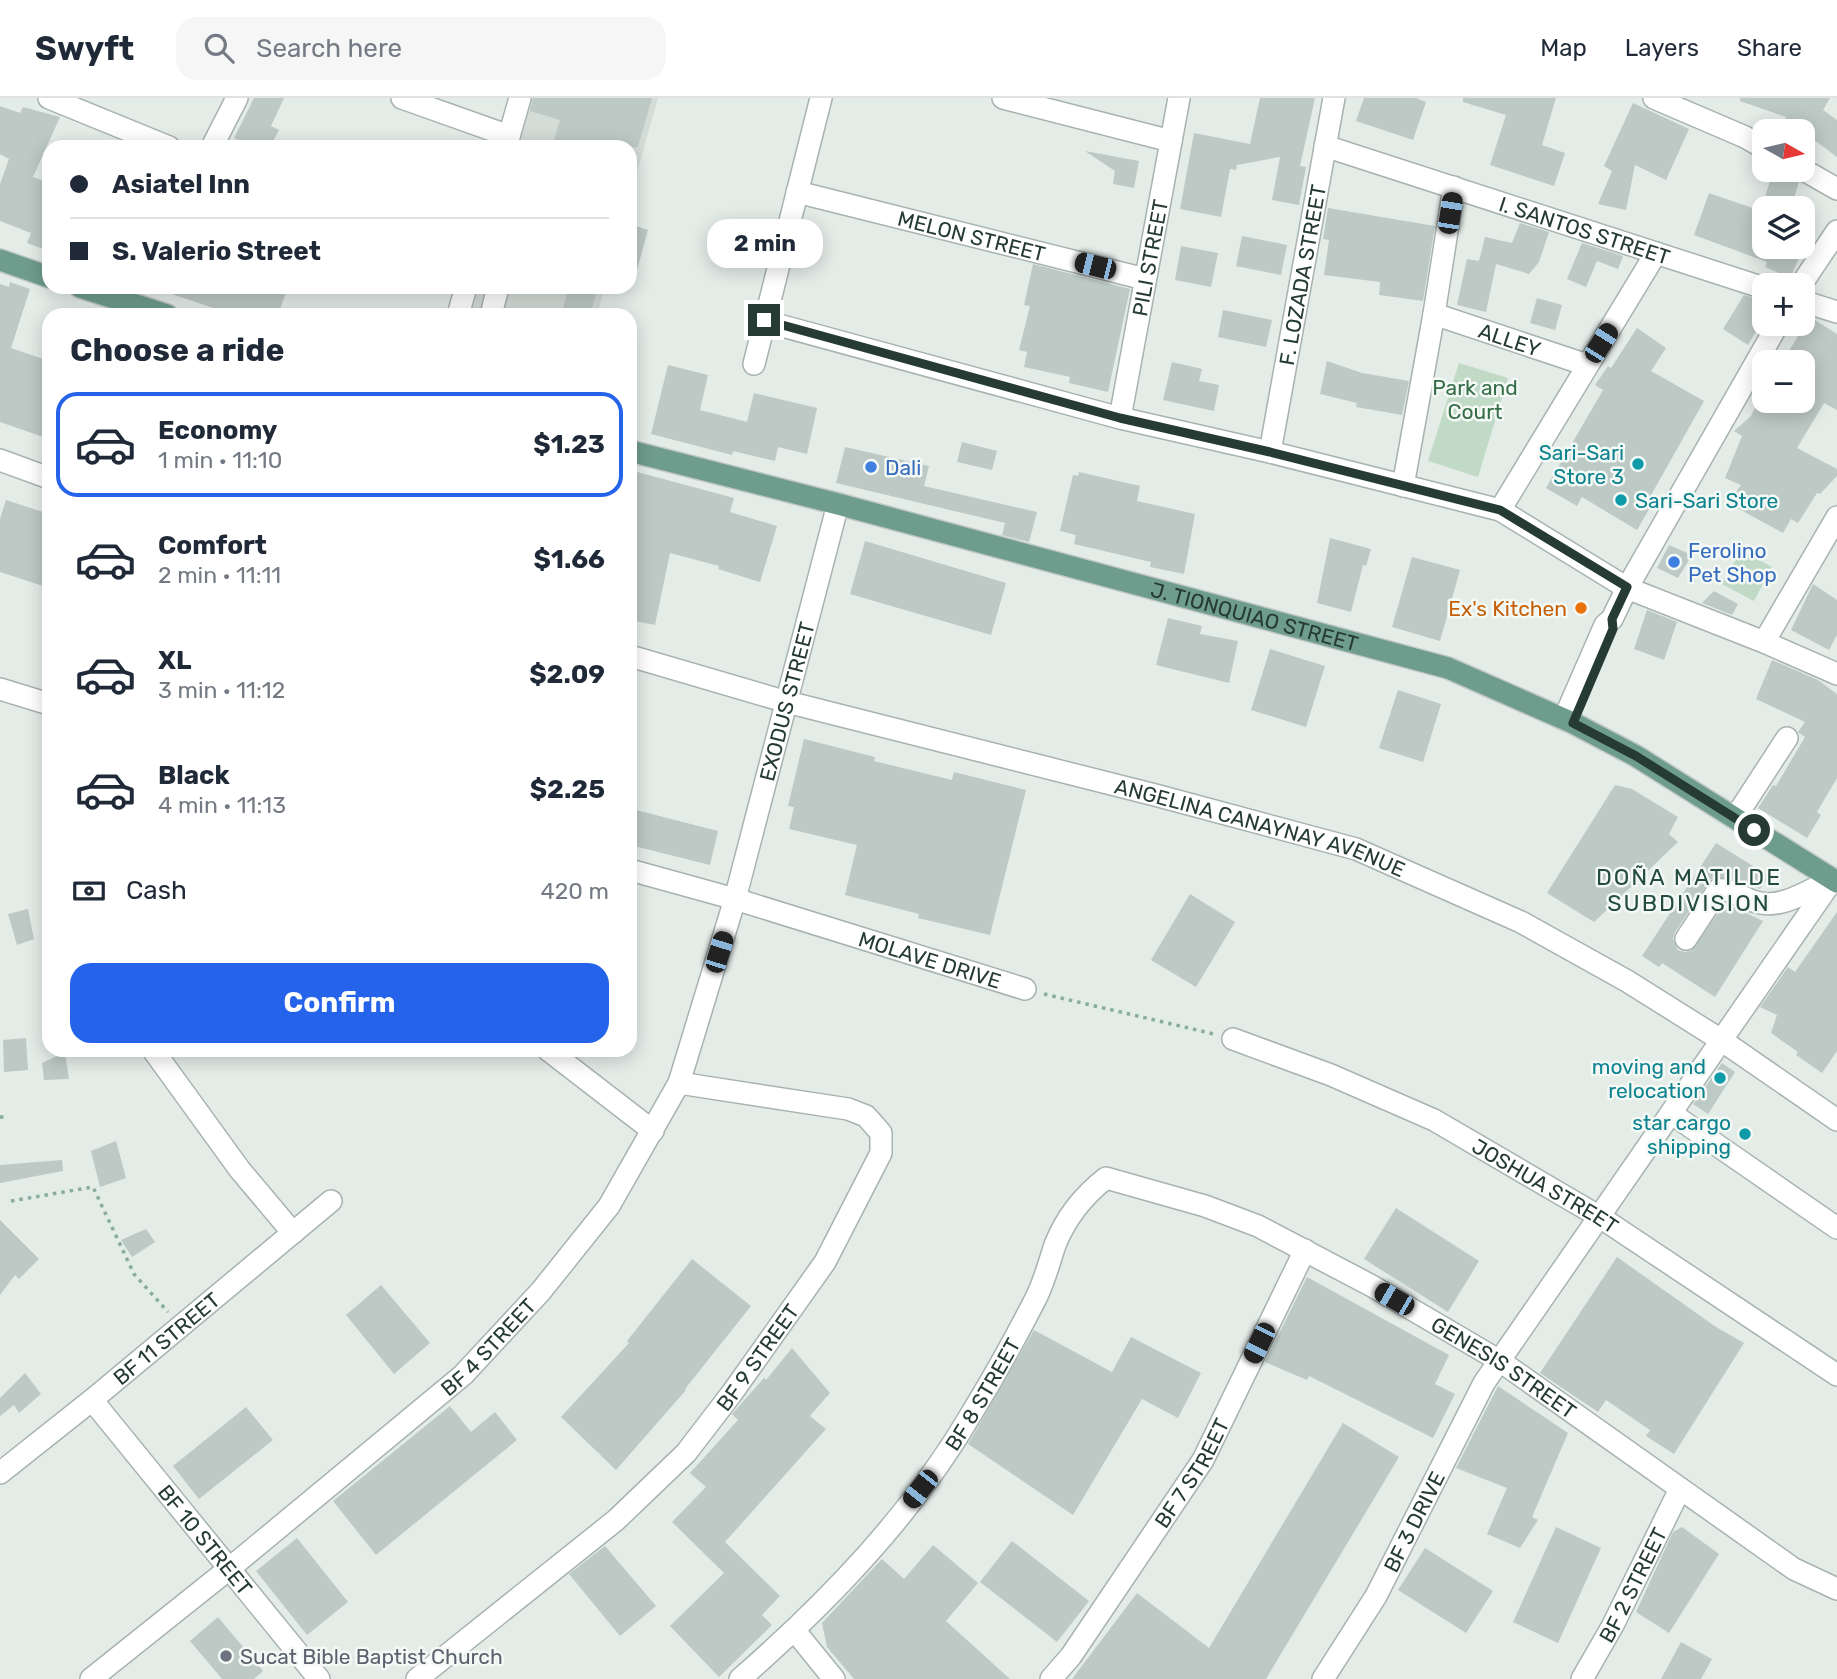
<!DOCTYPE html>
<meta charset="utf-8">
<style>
:root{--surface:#fff;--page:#f6f6f7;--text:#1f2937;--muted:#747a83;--line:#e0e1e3;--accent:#2563eb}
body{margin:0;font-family:Rubik,sans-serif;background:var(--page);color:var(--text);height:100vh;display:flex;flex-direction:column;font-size:26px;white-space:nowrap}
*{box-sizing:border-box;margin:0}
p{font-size:23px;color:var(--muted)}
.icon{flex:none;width:38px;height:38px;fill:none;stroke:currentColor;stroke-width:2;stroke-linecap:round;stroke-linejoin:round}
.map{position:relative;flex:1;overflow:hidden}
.sheet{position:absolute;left:42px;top:210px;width:595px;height:749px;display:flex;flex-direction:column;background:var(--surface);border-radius:21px;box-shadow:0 4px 18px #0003}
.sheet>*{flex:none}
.top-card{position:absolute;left:42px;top:42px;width:595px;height:154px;border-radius:21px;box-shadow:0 4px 18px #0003;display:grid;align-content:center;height:154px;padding:0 28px;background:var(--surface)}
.needle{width:46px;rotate:98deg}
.controls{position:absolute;left:1752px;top:21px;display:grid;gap:14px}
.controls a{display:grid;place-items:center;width:63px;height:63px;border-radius:14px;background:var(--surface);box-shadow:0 4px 18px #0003;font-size:35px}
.end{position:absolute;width:32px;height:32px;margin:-16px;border:9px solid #263b34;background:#fff;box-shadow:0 0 0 4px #fff}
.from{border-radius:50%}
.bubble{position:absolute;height:49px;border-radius:21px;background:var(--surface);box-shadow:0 4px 18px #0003;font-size:23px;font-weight:700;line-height:49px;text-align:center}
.car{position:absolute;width:21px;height:42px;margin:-21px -10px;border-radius:9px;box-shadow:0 0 5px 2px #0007;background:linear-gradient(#222 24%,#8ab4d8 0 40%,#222 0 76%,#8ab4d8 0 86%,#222 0)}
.top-card b{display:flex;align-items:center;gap:24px;height:66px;font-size:26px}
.top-card b+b{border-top:2px solid var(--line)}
.top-card i{width:18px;height:18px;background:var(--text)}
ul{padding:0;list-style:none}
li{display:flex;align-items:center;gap:21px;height:105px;margin:0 14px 10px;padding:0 14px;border:4px solid transparent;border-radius:21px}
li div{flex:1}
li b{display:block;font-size:26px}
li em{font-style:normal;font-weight:700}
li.on{border-color:var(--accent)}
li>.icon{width:63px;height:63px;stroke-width:1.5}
h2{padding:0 28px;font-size:32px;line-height:84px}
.pay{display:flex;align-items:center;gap:18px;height:77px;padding:0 28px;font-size:26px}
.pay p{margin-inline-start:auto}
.cta{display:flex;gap:14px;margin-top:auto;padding:14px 28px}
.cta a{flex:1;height:80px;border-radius:21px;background:var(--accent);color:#fff;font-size:28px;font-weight:700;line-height:80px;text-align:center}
header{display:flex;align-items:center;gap:42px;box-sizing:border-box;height:98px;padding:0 35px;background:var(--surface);border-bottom:2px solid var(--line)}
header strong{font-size:33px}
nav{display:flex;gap:38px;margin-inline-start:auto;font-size:24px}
.search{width:490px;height:63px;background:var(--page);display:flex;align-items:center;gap:18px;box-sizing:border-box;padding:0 24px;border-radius:21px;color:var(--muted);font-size:26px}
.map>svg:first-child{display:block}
.built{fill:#d3dcd7}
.green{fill:#c0dac6}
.building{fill:#bdc9c4}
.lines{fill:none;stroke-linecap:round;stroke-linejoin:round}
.minor-casing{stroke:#a7b3ae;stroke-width:24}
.major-casing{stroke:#c2c8c6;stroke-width:24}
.path{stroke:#89ac9f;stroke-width:3.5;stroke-dasharray:3.5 5;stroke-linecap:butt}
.minor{stroke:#fff;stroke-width:21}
.major{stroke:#6e9c8d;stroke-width:21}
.route{stroke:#263b34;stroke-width:9}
.culture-dot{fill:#0f9aa8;stroke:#f4f9f6;stroke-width:2.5}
.shop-dot{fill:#3f7fe0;stroke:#f4f9f6;stroke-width:2.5}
.food-dot{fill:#e8710a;stroke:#f4f9f6;stroke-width:2.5}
.worship-dot{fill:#6b7280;stroke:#f4f9f6;stroke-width:2.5}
.labels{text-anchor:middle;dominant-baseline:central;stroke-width:5;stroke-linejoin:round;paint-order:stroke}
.street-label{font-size:21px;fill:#263b34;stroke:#f4f9f6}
.park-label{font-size:21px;fill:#356d47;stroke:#f4f9f6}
.culture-label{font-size:21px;fill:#0d838f;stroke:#f4f9f6;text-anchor:end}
.shop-label{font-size:21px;fill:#366cbe;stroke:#f4f9f6;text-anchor:start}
.food-label{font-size:21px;fill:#c56008;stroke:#f4f9f6;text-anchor:end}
.worship-label{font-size:21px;fill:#5b616d;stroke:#f4f9f6;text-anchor:start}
.neighbourhood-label{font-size:23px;letter-spacing:2px;fill:#244b3f;stroke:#f4f9f6}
</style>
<header>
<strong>Swyft</strong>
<div class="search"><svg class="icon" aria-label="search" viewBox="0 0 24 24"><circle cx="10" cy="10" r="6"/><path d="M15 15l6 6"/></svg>Search here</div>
<nav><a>Map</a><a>Layers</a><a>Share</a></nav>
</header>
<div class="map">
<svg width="1837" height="1581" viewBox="0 0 1837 1581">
<rect width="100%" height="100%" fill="#e4ece8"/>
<g class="built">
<polygon points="527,0 658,0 630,99 630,49 513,49"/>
<polygon points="478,189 605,189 597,217 498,217 473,210"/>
</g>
<g class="green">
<polygon points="1459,265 1508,280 1478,379 1428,363"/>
<polygon points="1741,452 1772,469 1754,503 1722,486"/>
</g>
<g class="building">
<polygon points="254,0 284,0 271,28 279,32 270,49 252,49 234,40"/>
<polygon points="533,0 652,0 638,49 552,49 560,22 530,13"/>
<polygon points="1260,0 1315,0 1300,68 1306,69 1299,107 1272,102 1280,59 1237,67 1236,72 1230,71 1221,119 1180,111 1194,35 1250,46"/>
<polygon points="1364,0 1416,0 1426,4 1413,42 1356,23"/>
<polygon points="1463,0 1556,0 1542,47 1565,55 1554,88 1490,67 1506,17 1463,4"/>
<polygon points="1740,0 1830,0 1823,12 1837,22 1837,59 1802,33 1782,33 1786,19 1740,3"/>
<polygon points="1633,5 1689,31 1666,82 1635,67 1626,112 1598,106 1612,73 1604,68"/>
<polygon points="0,8 20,15 23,9 60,19 33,79 43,83 42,86 49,89 49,153 27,145 31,135 0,123 0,86 9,61 0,56"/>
<polygon points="1085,53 1139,63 1134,90 1113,86 1115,73"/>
<polygon points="1774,72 1791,78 1799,84 1791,110 1761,110"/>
<polygon points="1709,95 1764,114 1764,149 1804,149 1790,180 1765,169 1767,164 1694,137"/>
<polygon points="1328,110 1435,128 1423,203 1379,197 1380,184 1324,177 1329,142 1323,141"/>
<polygon points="1520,125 1549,134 1539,164 1529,176 1496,166 1486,214 1457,207 1467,161 1479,163 1485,139 1512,145"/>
<polygon points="630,126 648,132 635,179 630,179"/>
<polygon points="1242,138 1287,147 1281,177 1236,168"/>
<polygon points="1582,145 1623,158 1618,171 1597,163 1586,189 1567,181"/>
<polygon points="1181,148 1218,155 1211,189 1175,182"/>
<polygon points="1033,166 1130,191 1108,294 1069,285 1070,279 1024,269 1027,254 1019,252 1030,208 1024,207"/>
<polygon points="10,184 30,191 11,250 49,263 49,341 0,324 0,186 9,189"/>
<polygon points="161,189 288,189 278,217 234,217 160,192"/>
<polygon points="569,189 598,189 590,217 561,217"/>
<polygon points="1744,197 1764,203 1764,220 1748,247 1723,231"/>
<polygon points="1537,200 1562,207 1555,232 1530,225"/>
<polygon points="1223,212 1272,222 1266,249 1218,239"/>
<polygon points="1810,219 1837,236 1837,312 1824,305 1797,350 1837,371 1837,378 1820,396 1817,395 1798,425 1791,421 1783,435 1728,405 1741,387 1725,380 1742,338 1734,333 1751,318 1758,303 1802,303 1802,264 1782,264"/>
<polygon points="1637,230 1666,250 1651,273 1704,303 1650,399 1655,401 1637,432 1582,399 1577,408 1546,390 1603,292 1595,287 1608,268 1611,270"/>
<polygon points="1327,263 1362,275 1409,283 1402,317 1356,309 1357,305 1320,296"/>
<polygon points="1172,264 1202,271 1199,283 1219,287 1214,313 1163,302"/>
<polygon points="668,267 708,277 700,312 747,324 754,295 817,310 807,356 778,349 775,363 733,353 732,357 651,336"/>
<polygon points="962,344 997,353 992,372 957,364"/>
<polygon points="845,349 929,368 924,388 1037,414 1029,444 1002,437 1005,425 836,385"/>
<polygon points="630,372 734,400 730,414 777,428 760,484 718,471 719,468 670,455 655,527 630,522"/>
<polygon points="1079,374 1140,388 1137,403 1195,416 1184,476 1150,469 1151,464 1074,446 1076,437 1060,433 1073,377 1078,378"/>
<polygon points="6,402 49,416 49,490 0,474 0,421"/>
<polygon points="1330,440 1371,451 1366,468 1363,467 1351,514 1317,505"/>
<polygon points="865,443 1006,485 991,537 850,496"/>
<polygon points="1669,447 1692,457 1678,480 1657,470"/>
<polygon points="1412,459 1460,472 1440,543 1392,529"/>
<polygon points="1813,486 1837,502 1837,537 1829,552 1791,532"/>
<polygon points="1714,493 1738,506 1732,517 1702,505"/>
<polygon points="1647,512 1677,524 1664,562 1634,551"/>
<polygon points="1168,520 1202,528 1200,536 1238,543 1229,585 1156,567"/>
<polygon points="1270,551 1325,568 1306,629 1251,612"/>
<polygon points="1772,562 1818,582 1837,596 1837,680 1817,714 1821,717 1807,740 1758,710 1773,687 1776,688 1805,639 1798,634 1805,624 1756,601"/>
<polygon points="1398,592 1441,606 1423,664 1379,650"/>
<polygon points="804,641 875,659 874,663 952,682 954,674 1026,692 990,837 918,820 919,816 845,797 857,747 789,731 794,709 788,708"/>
<polygon points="1615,687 1632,691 1678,719 1669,736 1678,744 1594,824 1547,795"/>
<polygon points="636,712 718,733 710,767 630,747 630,736"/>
<polygon points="1716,745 1769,778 1760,791 1731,780 1711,781 1675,834 1673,841 1678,852 1685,854 1692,852 1725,805 1763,823 1715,899 1662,865 1659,869 1642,858"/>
<polygon points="1190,796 1235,824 1196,889 1151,862"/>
<polygon points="28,811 34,841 17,847 8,816"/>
<polygon points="1837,814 1837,953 1822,975 1796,957 1798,954 1771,935 1777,917 1760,909 1788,869 1795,874"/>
<polygon points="26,940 28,972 4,974 3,942"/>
<polygon points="65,954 69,981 44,982 42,965"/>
<polygon points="1722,965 1735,974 1708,1016 1693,1006"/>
<polygon points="116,1043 126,1080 100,1089 91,1053"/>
<polygon points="62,1062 63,1073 0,1085 0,1067"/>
<polygon points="1396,1110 1479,1163 1448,1214 1364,1161"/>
<polygon points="0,1122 39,1161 19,1181 15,1177 0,1197"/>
<polygon points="146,1131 155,1144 132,1159 121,1142"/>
<polygon points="1617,1159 1716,1229 1744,1245 1674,1356 1646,1338 1650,1332 1606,1302 1598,1314 1540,1275"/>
<polygon points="692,1161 751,1208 685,1291 686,1292 616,1372 561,1319 629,1245 627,1243"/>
<polygon points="1307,1179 1449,1257 1435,1286 1455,1296 1433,1340 1309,1278 1307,1282 1265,1264"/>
<polygon points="381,1187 430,1245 394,1276 346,1217"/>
<polygon points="1034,1232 1112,1274 1131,1239 1201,1275 1178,1320 1142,1301 1073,1417 968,1346"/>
<polygon points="792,1250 830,1295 810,1318 826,1331 725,1444 780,1498 762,1517 772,1527 719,1579 670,1528 724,1475 672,1424 706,1389 690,1375 738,1322 732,1316 764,1280 766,1282"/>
<polygon points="25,1275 41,1296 19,1315 14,1307 0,1318 0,1300"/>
<polygon points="1498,1288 1568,1335 1532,1419 1538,1422 1520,1450 1487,1436 1507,1390 1456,1370"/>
<polygon points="450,1308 471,1334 495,1314 517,1342 376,1457 333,1403"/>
<polygon points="246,1309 273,1342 199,1401 173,1368"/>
<polygon points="1343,1325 1399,1359 1266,1581 1072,1581 1137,1495 1209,1550"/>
<polygon points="1556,1429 1601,1450 1558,1545 1513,1524"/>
<polygon points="1682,1429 1719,1456 1669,1535 1636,1514 1673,1434"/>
<polygon points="297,1440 348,1504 307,1537 256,1473"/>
<polygon points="1012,1443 1089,1503 1057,1544 980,1484"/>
<polygon points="933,1447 978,1485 946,1523 1010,1581 854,1581 827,1549 822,1525 882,1461 904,1481"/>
<polygon points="605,1448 656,1508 620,1538 569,1476"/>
<polygon points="1425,1450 1493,1493 1466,1535 1398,1492"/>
<polygon points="218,1519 263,1573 254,1581 222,1581 190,1543"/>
<polygon points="1681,1544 1712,1561 1701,1581 1661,1581"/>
</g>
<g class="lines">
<g class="minor-casing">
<g id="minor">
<polyline points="49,0 169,49"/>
<polyline points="402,0 509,38"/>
<polyline points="1003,0 1171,43"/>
<polyline points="1654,0 1745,39 1764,50"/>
<path id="s1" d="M1325 48 1764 190"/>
<polyline points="212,49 237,0"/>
<polyline points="506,49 520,0"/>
<polyline points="1802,71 1837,91"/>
<path id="s2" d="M797 94 1145 181"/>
<polyline points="1801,187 1837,133"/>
<polyline points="1802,203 1837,214"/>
<path id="s3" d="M1434 216 1587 267"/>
<polyline points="458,217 466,189"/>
<polyline points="491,217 498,189"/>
<polyline points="764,223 1120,320 1270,354 1500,412 1627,490 1764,544 1837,576"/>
<polyline points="754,266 821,0"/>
<path id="s4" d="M1120 320 1179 0"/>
<path id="s5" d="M1270 354 1334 0"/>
<polyline points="0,362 49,380"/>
<polyline points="1403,388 1434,216 1454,89"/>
<polyline points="1500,412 1656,155"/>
<polyline points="1764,544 1837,419"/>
<path id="s6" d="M630 558 787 604 1155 697 1356 751 1521 824 1627 883 1721 942 1837 1022"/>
<polyline points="0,591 49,606"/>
<polyline points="1564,621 1605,527 1612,521 1627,490 1778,226"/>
<polyline points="1735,720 1787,640"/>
<path id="s7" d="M630 772 735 801 1025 891"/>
<path d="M1686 841 1718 792C1732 790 1740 799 1753 803 1780 813 1807 793 1831 782"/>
<path id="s8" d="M1233 941 1331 977 1434 1022 1600 1119 1837 1277"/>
<polyline points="153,952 240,1072 293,1135"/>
<polyline points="548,952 653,1033"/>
<polyline points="1672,1016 1837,1130"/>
<path id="s9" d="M92 1302 319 1581"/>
<path id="s10" d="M0 1375 92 1302 331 1103"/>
<polyline points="795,1533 834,1581"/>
<path id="s11" d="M91 1581 230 1470 463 1277 541 1193 609 1108 679 985 735 801 838 406"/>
<path id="s12" d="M417 1581 616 1422 686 1355 732 1295 825 1164 881 1055V1035L866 1018 848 1011 679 985"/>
<path id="s13" d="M740 1581C829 1503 913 1416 973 1313 995 1277 1016 1239 1035 1202 1044 1185 1049 1165 1055 1147 1066 1119 1083 1098 1106 1080L1205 1108 1258 1128 1372 1188 1500 1263 1794 1471 1837 1491"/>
<path id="s14" d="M1051 1581 1071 1558 1203 1362 1305 1152"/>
<path id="s15" d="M1323 1581 1376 1498 1484 1285 1833 781"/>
<path id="s16" d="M1582 1581 1613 1527 1680 1391"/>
</g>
</g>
<g class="major-casing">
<g id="major">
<polyline points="0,162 49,179"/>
<polyline points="80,189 167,217"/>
<path id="s17" d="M630 353 838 406 1448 570 1573 625 1636 658 1837 784"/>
</g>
</g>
<g class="path">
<polyline points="1044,896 1214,936"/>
<polyline points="0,1019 5,1019"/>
<polyline points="11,1103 93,1089 134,1176 168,1214"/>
</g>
<use href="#minor" class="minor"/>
<use href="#major" class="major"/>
</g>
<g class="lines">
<polyline class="route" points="764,222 1120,320 1270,354 1500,412 1627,489 1612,521 1613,531 1573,625 1636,658 1754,732"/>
</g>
<g class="culture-dot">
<circle cx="1638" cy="366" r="7"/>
<circle cx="1621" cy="402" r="7"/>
<circle cx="1720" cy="980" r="7"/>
<circle cx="1745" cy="1036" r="7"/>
</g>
<g class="shop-dot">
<circle cx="871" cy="369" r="7"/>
<circle cx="1674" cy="464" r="7"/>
</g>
<circle class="food-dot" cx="1581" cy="510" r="7"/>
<circle class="worship-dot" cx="226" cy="1558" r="7"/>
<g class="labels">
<g class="street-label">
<text stroke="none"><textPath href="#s1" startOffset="273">I. SANTOS STREET</textPath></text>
<text stroke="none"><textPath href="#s2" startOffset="180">MELON STREET</textPath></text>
<text stroke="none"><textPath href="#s4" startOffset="163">PILI STREET</textPath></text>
<text stroke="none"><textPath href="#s5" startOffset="180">F. LOZADA STREET</textPath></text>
<text stroke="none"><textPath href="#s3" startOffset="80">ALLEY</textPath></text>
<text stroke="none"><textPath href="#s17" startOffset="646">J. TIONQUIAO STREET</textPath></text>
<text stroke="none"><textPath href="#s11" startOffset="1242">EXODUS STREET</textPath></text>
<text stroke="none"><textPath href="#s6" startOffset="653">ANGELINA CANAYNAY AVENUE</textPath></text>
<text stroke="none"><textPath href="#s7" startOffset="313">MOLAVE DRIVE</textPath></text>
<text stroke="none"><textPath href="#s8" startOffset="346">JOSHUA STREET</textPath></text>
<text stroke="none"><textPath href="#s10" startOffset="214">BF 11 STREET</textPath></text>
<text stroke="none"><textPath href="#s11" startOffset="518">BF 4 STREET</textPath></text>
<text stroke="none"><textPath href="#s12" startOffset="471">BF 9 STREET</textPath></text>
<text stroke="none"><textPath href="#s13" startOffset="1071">GENESIS STREET</textPath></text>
<text stroke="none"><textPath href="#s13" startOffset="376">BF 8 STREET</textPath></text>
<text stroke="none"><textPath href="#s14" startOffset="250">BF 7 STREET</textPath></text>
<text stroke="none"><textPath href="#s15" startOffset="182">BF 3 DRIVE</textPath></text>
<text stroke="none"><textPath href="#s9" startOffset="180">BF 10 STREET</textPath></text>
<text stroke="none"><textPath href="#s16" startOffset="107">BF 2 STREET</textPath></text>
</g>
<g class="park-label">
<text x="1475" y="289">Park and<tspan x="1475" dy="24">Court</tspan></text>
</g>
<g class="culture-label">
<text x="1624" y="354">Sari-Sari<tspan x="1624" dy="24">Store 3</tspan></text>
<text x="1635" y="402" text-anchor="start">Sari-Sari Store</text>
<text x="1706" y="968">moving and<tspan x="1706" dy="24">relocation</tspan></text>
<text x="1731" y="1024">star cargo<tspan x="1731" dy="24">shipping</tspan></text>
</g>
<g class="shop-label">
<text x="885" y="369">Dali</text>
<text x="1688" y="452">Ferolino<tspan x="1688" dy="24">Pet Shop</tspan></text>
</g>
<g class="food-label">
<text x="1567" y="510">Ex's Kitchen</text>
</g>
<g class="worship-label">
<text x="240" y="1558">Sucat Bible Baptist Church</text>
</g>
<g class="neighbourhood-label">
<text x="1689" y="779">DOÑA MATILDE<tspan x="1689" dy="26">SUBDIVISION</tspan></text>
</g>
</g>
</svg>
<div class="controls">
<a><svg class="needle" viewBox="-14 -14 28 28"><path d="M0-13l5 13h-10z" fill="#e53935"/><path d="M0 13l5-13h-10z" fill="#747a83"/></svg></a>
<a><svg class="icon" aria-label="layers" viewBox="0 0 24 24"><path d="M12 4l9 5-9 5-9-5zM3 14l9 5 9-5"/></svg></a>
<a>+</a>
<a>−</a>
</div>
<i class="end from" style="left:1754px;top:732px"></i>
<i class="end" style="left:764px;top:222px"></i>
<div class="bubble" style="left:707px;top:121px;width:116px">2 min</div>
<i class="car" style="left:1450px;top:115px;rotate:9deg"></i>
<i class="car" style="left:1095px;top:168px;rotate:284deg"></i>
<i class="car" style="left:1601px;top:245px;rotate:32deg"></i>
<i class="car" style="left:719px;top:854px;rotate:17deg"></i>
<i class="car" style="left:1394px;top:1201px;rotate:300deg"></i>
<i class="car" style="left:1259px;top:1245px;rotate:206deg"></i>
<i class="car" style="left:920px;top:1391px;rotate:218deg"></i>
<div class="top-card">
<b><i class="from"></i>Asiatel Inn</b>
<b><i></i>S. Valerio Street</b>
</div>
<section class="sheet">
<h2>Choose a ride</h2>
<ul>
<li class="on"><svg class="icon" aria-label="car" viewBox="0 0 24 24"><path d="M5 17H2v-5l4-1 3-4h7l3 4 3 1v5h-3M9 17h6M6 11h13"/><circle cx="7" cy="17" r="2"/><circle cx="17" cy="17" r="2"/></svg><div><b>Economy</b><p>1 min · 11:10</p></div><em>$1.23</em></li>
<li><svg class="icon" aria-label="car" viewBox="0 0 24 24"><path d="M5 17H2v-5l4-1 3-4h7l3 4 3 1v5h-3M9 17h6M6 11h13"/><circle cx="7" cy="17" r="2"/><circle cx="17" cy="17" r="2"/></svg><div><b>Comfort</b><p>2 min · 11:11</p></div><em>$1.66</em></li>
<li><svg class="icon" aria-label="car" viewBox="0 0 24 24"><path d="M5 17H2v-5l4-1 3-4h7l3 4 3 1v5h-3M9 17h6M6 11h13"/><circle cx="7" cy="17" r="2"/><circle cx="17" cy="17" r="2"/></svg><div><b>XL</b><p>3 min · 11:12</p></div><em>$2.09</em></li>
<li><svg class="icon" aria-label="car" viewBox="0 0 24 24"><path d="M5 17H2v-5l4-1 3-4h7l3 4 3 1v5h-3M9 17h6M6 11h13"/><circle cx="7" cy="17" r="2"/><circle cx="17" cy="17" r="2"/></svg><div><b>Black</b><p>4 min · 11:13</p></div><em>$2.25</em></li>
</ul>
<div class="pay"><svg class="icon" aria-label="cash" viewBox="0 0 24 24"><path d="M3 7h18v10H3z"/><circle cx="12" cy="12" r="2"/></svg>Cash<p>420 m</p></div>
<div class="cta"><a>Confirm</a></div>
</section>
</div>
